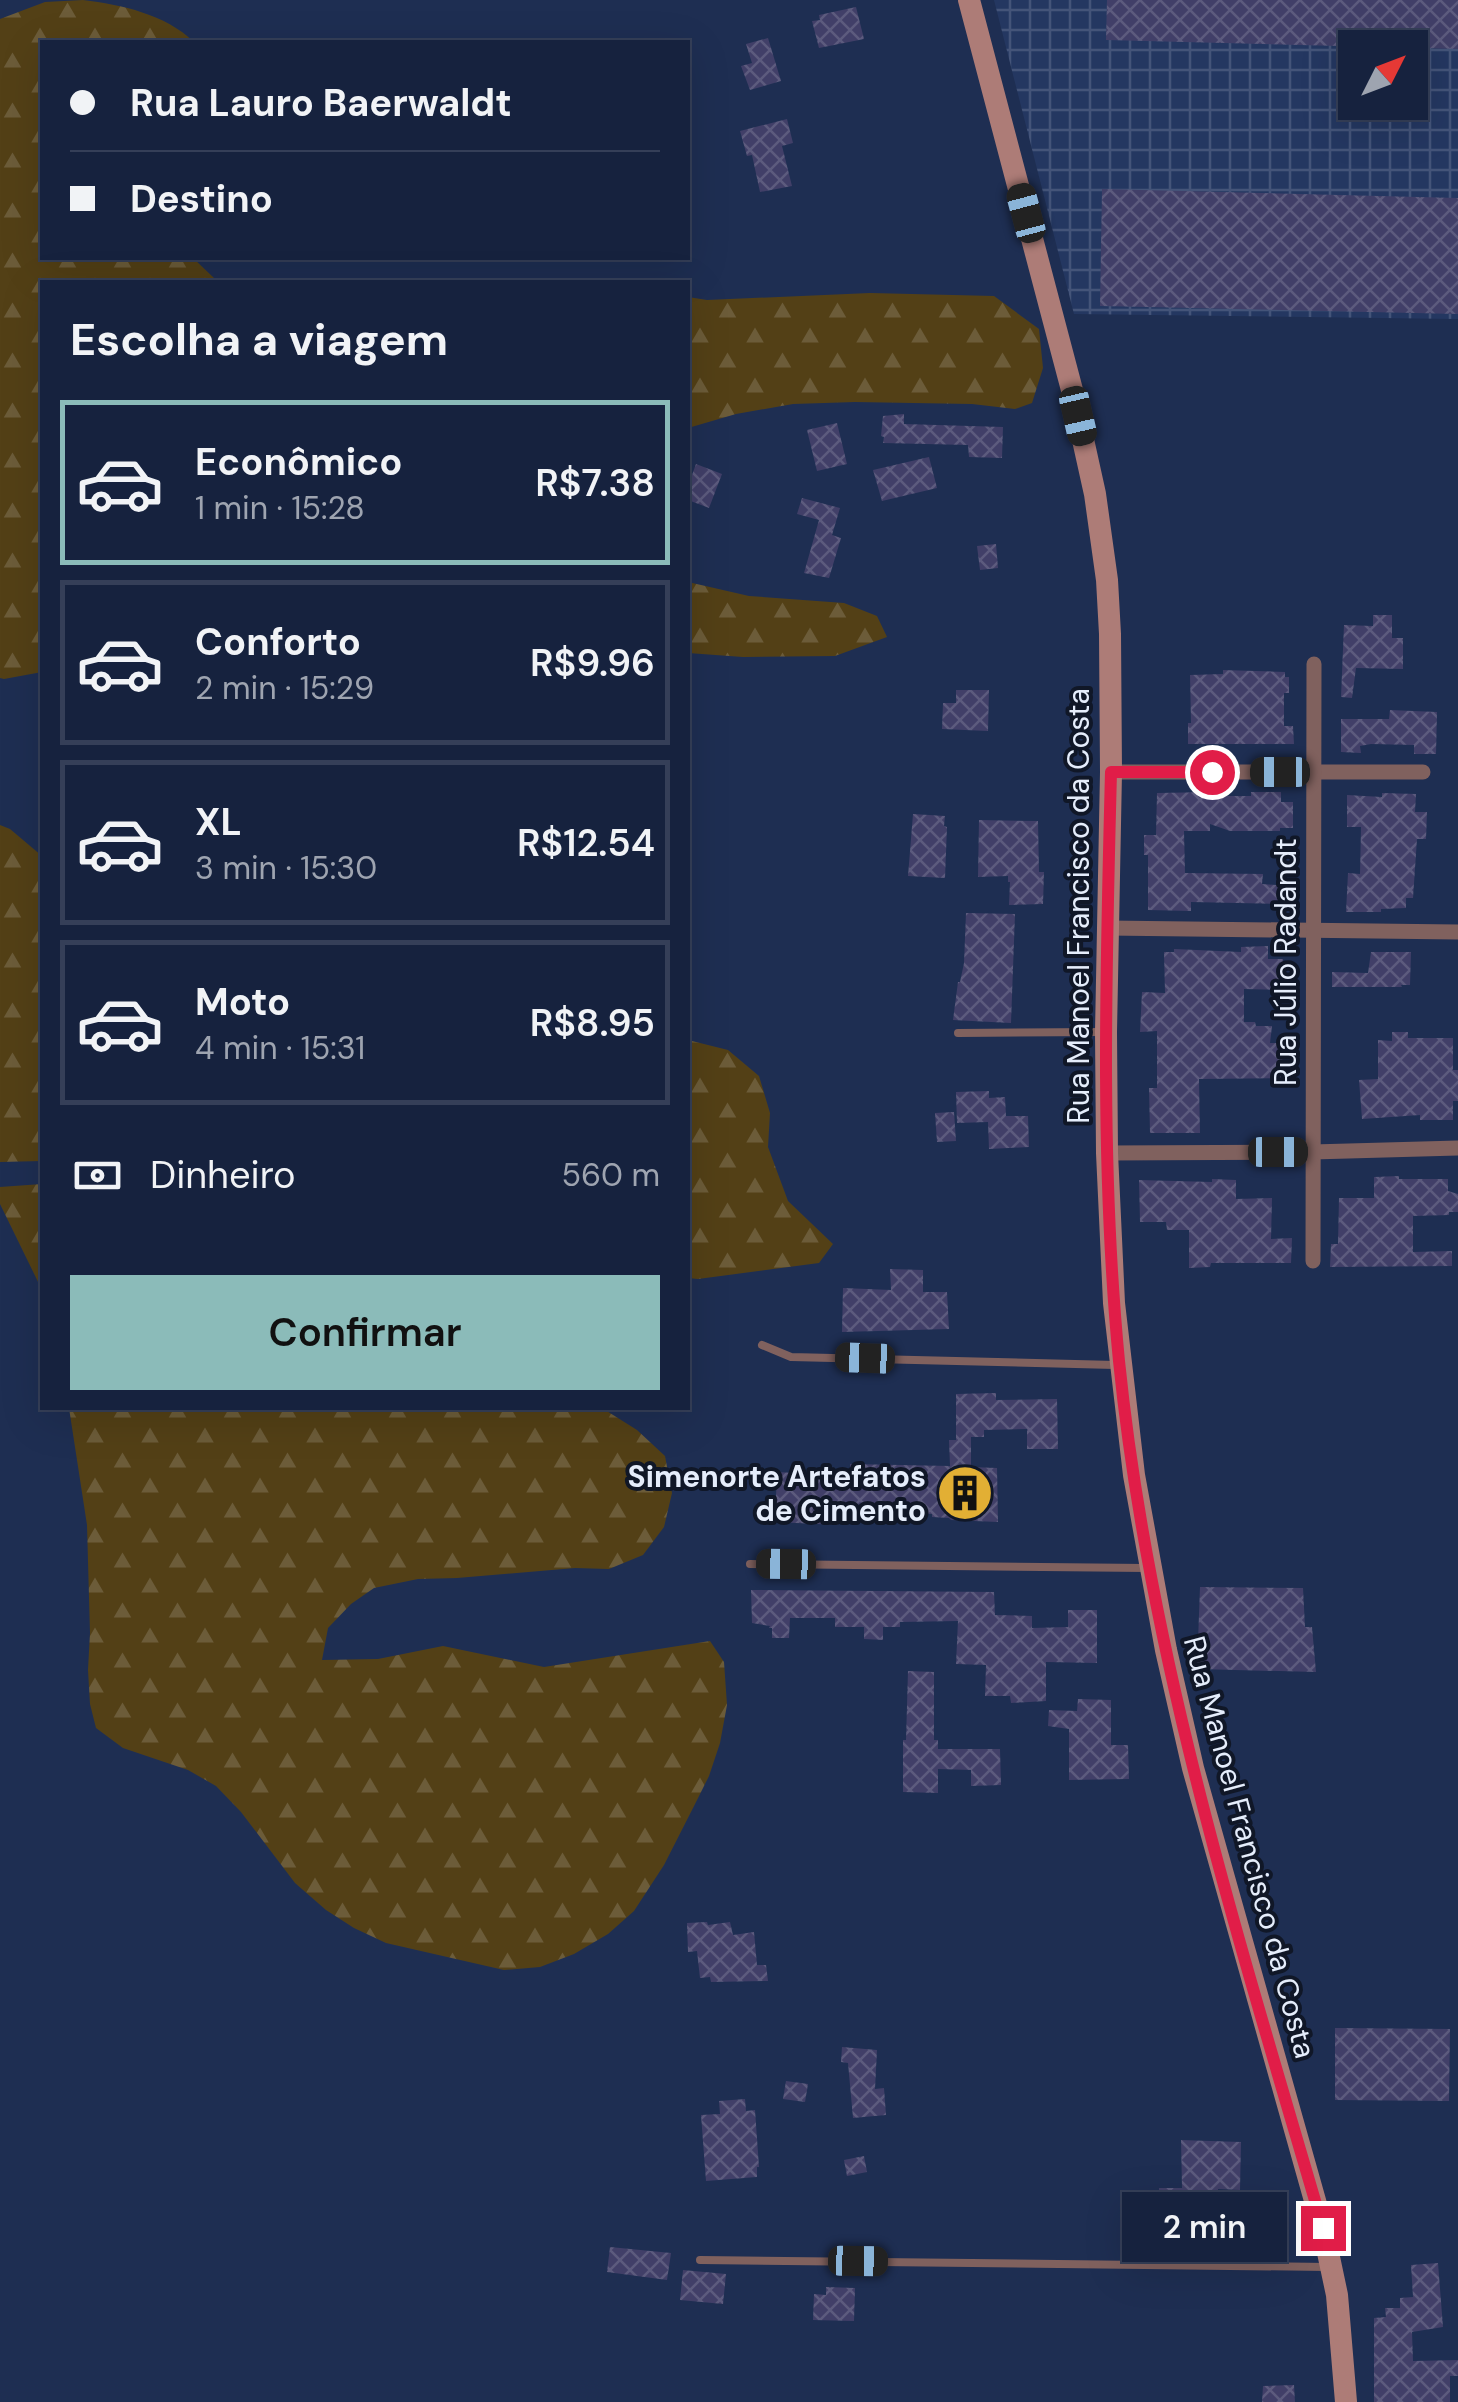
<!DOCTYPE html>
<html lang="pt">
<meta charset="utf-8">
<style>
:root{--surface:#16223e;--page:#232f49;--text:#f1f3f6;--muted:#9ea4b0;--line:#353f58;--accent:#8bbbb9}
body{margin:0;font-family:"DM Sans",sans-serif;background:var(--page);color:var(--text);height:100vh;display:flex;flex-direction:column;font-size:38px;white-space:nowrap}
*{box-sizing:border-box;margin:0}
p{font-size:32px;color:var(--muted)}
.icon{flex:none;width:55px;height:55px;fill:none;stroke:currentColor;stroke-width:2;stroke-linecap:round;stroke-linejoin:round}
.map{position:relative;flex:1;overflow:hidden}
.side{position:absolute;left:40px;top:280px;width:650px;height:1130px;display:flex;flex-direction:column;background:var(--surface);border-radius:0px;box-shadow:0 10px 40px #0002,0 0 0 2px var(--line)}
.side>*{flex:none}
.hud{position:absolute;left:40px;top:40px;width:650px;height:220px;border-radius:0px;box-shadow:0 10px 40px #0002,0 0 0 2px var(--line);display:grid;align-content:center;height:220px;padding:0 30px;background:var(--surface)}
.needle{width:65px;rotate:48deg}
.controls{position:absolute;left:1338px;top:30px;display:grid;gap:20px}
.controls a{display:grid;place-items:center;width:90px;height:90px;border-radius:0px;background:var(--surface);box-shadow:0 10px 40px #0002,0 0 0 2px var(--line);font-size:50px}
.end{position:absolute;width:45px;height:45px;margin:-22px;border:12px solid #e11d48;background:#fff;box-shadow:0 0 0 5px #fff}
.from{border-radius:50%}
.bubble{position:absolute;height:70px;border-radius:0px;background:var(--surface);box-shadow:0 10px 40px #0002,0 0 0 2px var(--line);font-size:32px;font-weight:600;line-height:70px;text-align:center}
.car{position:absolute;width:30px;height:60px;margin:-30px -15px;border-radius:12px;box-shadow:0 0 8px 2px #0007;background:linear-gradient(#222 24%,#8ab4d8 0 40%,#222 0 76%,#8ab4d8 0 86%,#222 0)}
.hud b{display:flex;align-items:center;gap:35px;height:95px;font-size:38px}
.hud b+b{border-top:2px solid var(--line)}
.hud i{width:25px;height:25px;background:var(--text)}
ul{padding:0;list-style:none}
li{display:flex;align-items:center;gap:30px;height:165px;margin:0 20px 15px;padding:0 10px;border:5px solid var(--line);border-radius:0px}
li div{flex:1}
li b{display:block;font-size:38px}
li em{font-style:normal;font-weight:600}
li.current{border-color:var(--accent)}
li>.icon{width:90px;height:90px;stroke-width:1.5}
h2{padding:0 30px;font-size:45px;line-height:120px}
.pay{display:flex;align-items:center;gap:25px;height:110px;padding:0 30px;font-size:38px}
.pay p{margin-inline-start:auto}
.primary-button{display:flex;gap:20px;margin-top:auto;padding:20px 30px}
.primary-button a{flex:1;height:115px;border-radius:0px;background:var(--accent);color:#111;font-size:40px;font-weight:600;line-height:115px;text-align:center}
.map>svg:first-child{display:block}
.industrial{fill:url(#industrial-grid);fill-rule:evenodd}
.forest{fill:url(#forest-firs)}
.building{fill:url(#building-cross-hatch)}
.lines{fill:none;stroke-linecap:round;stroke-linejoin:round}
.service{stroke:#80615e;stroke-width:8}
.minor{stroke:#80615e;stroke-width:15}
.secondary{stroke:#ad7c77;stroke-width:22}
.route{stroke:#e11d48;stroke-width:12}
.labels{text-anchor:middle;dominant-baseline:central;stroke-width:8;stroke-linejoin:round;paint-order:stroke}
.street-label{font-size:30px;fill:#e5edfb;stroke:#101727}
.poi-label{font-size:30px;font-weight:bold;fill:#e5edfb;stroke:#101727;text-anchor:end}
</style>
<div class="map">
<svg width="1458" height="2402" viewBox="0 0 1458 2402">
<defs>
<pattern id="industrial-grid" width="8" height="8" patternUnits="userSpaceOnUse" patternTransform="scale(2.5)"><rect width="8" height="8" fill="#243761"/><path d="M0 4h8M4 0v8" fill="none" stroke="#445479"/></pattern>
<pattern id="forest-firs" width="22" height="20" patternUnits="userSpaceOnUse" patternTransform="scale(2.5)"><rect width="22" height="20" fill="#534016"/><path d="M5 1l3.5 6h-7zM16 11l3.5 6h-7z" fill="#6c5c39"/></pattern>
<pattern id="building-cross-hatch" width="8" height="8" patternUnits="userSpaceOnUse" patternTransform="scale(2.5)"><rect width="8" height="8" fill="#413f68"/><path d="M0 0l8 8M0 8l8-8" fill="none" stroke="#5c5b7e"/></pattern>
</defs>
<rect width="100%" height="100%" fill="#1e2e52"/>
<path class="industrial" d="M994 0H1458V319L1074 314ZM1355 48H1410V102H1355Z"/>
<g class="forest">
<path d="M83 0C122 5 165 14 194 42H42V258H193L214 278 250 282H42V672L4 679 0 678V19L45 2Z"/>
<polygon points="870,293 994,296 1039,329 1043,368 1032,403 1015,409 972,404 855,402 793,404 736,414 688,428 688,297 707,300"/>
<polygon points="688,582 749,596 844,603 877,616 887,637 835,656 743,657 688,653"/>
<polygon points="0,825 10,829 42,856 42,1161 0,1162"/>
<polygon points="688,1040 728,1050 759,1076 770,1113 768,1147 788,1201 833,1244 819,1263 698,1279 688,1278"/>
<polygon points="42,1184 42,1290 0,1204 0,1187"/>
<polygon points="69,1408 602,1408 637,1430 665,1456 672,1493 664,1527 643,1555 609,1569 575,1568 457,1578 418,1579 374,1588 351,1604 328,1628 322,1660 378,1659 443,1646 544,1667 710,1641 724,1662 727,1705 720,1743 709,1776 693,1808 664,1865 634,1911 608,1934 574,1954 540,1967 504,1970 386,1943 354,1928 326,1910 295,1883 241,1812 216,1786 188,1770 123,1748 96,1728 90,1704 88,1670 90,1633 87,1525"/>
</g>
<g class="building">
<polygon points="1107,0 1458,0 1458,49 1106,40"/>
<polygon points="856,7 864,39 819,48 812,21 820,20 819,15"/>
<polygon points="768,38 781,81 750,90 741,66 752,63 746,44"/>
<polygon points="787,119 793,143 782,146 792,186 760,192 752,155 747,156 740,131"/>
<polygon points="1102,189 1458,198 1458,314 1100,306"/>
<polygon points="904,414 904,424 1003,427 1002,458 969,457 968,445 883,443 884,437 881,436 883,416"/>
<polygon points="837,423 847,464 817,471 807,430"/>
<polygon points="929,457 937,488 882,501 873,470"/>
<polygon points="696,464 722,474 709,508 688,500 688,486"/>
<polygon points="802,498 840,508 832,535 841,538 829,578 804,573 819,520 797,514"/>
<polygon points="996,544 998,568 980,570 977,546"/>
<polygon points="1373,615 1392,615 1392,638 1403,638 1403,669 1356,668 1352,698 1341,697 1344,625 1373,626"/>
<polygon points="1223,670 1285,672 1285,677 1289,677 1289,693 1284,693 1284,726 1293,726 1294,744 1188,744 1188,723 1191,723 1190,675 1223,674"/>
<polygon points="956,690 989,690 988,731 942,729 943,703 956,703"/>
<polygon points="1390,710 1437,712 1436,754 1414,754 1414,745 1371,744 1360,746 1361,753 1341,752 1341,719 1389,719"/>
<polygon points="1211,792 1211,796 1251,796 1251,792 1281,792 1281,802 1293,802 1293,828 1280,828 1280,831 1230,831 1210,824 1210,831 1184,831 1185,873 1263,874 1262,884 1289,886 1289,904 1191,902 1191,911 1148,910 1148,855 1144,855 1144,835 1156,835 1157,793"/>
<polygon points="1382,793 1416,794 1415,812 1427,812 1426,839 1417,839 1413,898 1406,898 1406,908 1381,909 1381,912 1346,912 1348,873 1360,874 1361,827 1347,827 1347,795 1382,797"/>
<polygon points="913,814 945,816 944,826 947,827 945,878 908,876"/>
<polygon points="979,820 1038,821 1039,872 1044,872 1043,904 1009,905 1010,882 1008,882 1008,876 978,877"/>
<polygon points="966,913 1015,914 1011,1023 953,1020 958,982 960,982 964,963"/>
<polygon points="1268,946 1268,959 1283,959 1284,990 1244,989 1244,1022 1255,1022 1256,1026 1272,1026 1270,1043 1282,1043 1283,1078 1199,1079 1200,1133 1150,1133 1149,1088 1157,1088 1157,1031 1140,1032 1142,992 1165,993 1164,952 1174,952 1174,949 1241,952 1241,947"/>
<polygon points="1371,952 1411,952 1410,985 1401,985 1402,987 1332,987 1332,972 1368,973"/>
<polygon points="1392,1032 1408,1032 1408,1038 1453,1038 1453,1070 1458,1070 1458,1101 1453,1101 1453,1120 1420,1120 1420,1115 1362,1119 1359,1080 1378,1079 1378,1040 1392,1041"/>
<polygon points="989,1091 989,1098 1005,1097 1006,1116 1028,1116 1029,1147 989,1149 988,1122 957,1123 956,1092"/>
<polygon points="954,1112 956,1141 937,1142 935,1113"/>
<polygon points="1399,1176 1399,1179 1448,1179 1448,1191 1458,1194 1458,1212 1449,1212 1449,1215 1413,1216 1413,1252 1452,1251 1452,1266 1330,1267 1331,1244 1338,1244 1339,1198 1374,1198 1374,1177"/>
<polygon points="1212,1179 1236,1180 1236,1199 1272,1198 1271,1239 1292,1238 1291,1263 1211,1263 1210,1267 1189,1268 1189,1230 1167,1230 1166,1222 1140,1222 1139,1180 1212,1182"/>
<polygon points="890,1269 923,1270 923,1292 947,1292 949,1329 842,1332 843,1288 891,1290"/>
<polygon points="996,1393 996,1400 1057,1399 1058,1449 1027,1449 1027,1429 984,1430 984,1437 971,1437 971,1467 997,1468 998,1522 951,1520 949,1518 932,1517 932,1514 838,1512 838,1525 775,1522 777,1472 850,1476 850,1464 950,1466 949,1440 956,1440 956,1394"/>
<polygon points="1200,1587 1303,1588 1305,1627 1312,1627 1316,1672 1197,1669"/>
<polygon points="751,1590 994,1592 995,1615 1032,1616 1032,1628 1068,1627 1068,1610 1097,1610 1097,1663 1046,1662 1046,1701 1011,1703 1010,1696 985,1696 986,1665 956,1664 958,1621 900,1622 900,1627 883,1627 883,1640 864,1639 864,1627 835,1627 835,1618 790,1618 789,1638 772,1638 772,1628 769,1628 770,1626 752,1623"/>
<polygon points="908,1671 934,1672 934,1740 938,1740 938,1749 1000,1749 1001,1785 971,1786 971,1770 938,1769 938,1793 903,1792 903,1740 906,1740"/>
<polygon points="1078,1699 1111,1700 1111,1745 1128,1745 1129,1779 1069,1780 1069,1729 1048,1726 1049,1710 1077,1711"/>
<polygon points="707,1922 708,1925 730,1922 733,1935 754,1932 757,1965 766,1965 768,1981 711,1982 710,1977 700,1978 697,1951 688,1952 687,1923"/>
<polygon points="1335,2028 1450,2029 1449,2101 1335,2100"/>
<polygon points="842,2047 877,2050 875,2089 884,2088 886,2115 853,2118 848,2063 841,2062"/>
<polygon points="786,2081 808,2084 805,2102 783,2099"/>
<polygon points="745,2099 746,2111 755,2110 759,2167 757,2167 757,2177 706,2181 701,2115 720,2114 719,2101"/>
<polygon points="1181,2140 1241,2142 1240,2190 1218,2189 1217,2244 1159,2243 1159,2188 1182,2188"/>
<polygon points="864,2156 867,2172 847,2176 844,2160"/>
<polygon points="610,2247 671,2253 667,2280 607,2272"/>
<polygon points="1438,2263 1443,2327 1412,2332 1413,2361 1458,2360 1458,2376 1450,2376 1450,2402 1374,2402 1374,2318 1386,2317 1385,2308 1400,2308 1400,2298 1413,2297 1411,2265"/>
<polygon points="683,2270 726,2274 723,2304 680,2300"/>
<polygon points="826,2287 855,2288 854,2321 813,2320 814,2294 826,2295"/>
<polygon points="1294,2385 1295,2402 1262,2402 1263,2386"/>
</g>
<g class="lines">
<g class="service">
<polyline points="958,1033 1101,1032"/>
<polyline points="762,1345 791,1357 1115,1365"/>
<polyline points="750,1564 1146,1568"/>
<polyline points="700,2260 1327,2267"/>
</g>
<g class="minor">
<polyline points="1111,772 1423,772"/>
<polyline points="1107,928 1458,932"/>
<polyline points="1107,1153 1312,1152 1458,1148"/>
<polyline points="1313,1261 1314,664"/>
</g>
<polyline class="secondary" points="969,0 1072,390 1095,494 1107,580 1110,634 1111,772 1106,1032 1107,1153 1114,1303 1134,1475 1166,1650 1193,1768 1323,2229 1337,2295 1346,2402"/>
</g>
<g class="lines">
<path class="route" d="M1212 772H1111C1106 968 1100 1165 1119 1361 1149 1658 1240 1943 1323 2228"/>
</g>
<defs>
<g id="building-disc" transform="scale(2.875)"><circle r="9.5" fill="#e2af34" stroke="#101727"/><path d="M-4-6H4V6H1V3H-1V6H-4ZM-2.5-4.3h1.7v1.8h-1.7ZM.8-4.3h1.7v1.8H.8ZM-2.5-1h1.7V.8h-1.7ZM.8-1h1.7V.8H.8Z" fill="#111"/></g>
</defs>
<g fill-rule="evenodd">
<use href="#building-disc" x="965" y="1493"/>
</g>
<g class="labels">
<g class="street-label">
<text transform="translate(1078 906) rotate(-90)">Rua Manoel Francisco da Costa</text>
<text transform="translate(1285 962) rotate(-90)">Rua Júlio Radandt</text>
<text transform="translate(1250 1847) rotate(75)">Rua Manoel Francisco da Costa</text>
</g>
<g class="poi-label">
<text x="926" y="1476">Simenorte Artefatos<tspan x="926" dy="34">de Cimento</tspan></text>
</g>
</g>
</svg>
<div class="controls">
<a><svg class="needle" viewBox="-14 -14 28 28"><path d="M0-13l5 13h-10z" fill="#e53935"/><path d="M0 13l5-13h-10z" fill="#9ea4b0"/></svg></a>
</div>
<i class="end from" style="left:1212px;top:772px"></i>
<i class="end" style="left:1323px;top:2228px"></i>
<div class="bubble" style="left:1122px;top:2192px;width:165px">2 min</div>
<i class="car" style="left:1026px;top:213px;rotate:345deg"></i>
<i class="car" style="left:1078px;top:416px;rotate:167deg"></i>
<i class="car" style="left:1280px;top:772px;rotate:270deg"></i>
<i class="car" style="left:1278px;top:1152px;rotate:90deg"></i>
<i class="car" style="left:865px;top:1358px;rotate:272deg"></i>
<i class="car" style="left:786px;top:1564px;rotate:271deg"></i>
<i class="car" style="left:858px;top:2261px;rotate:91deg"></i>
<div class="hud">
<b><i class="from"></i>Rua Lauro Baerwaldt</b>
<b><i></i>Destino</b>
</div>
<section class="side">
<h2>Escolha a viagem</h2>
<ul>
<li class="current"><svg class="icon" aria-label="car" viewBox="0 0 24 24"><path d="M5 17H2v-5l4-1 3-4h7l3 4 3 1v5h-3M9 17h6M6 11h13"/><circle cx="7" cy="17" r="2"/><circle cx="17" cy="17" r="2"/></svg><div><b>Econômico</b><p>1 min · 15:28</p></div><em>R$7.38</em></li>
<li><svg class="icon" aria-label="car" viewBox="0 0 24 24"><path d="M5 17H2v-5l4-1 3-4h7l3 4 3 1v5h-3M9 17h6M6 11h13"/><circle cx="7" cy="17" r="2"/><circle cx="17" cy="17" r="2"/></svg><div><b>Conforto</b><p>2 min · 15:29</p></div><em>R$9.96</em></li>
<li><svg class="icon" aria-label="car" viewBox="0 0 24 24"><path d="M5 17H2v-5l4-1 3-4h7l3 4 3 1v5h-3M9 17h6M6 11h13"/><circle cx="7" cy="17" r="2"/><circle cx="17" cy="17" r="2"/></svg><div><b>XL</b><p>3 min · 15:30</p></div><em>R$12.54</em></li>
<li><svg class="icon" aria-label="car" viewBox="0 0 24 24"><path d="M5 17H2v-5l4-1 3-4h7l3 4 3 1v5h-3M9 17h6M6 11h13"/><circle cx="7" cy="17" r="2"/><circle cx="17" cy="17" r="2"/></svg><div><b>Moto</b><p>4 min · 15:31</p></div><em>R$8.95</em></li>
</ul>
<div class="pay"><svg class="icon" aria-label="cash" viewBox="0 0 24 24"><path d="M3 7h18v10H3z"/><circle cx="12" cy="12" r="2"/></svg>Dinheiro<p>560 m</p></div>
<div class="primary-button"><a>Confirmar</a></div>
</section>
</div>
